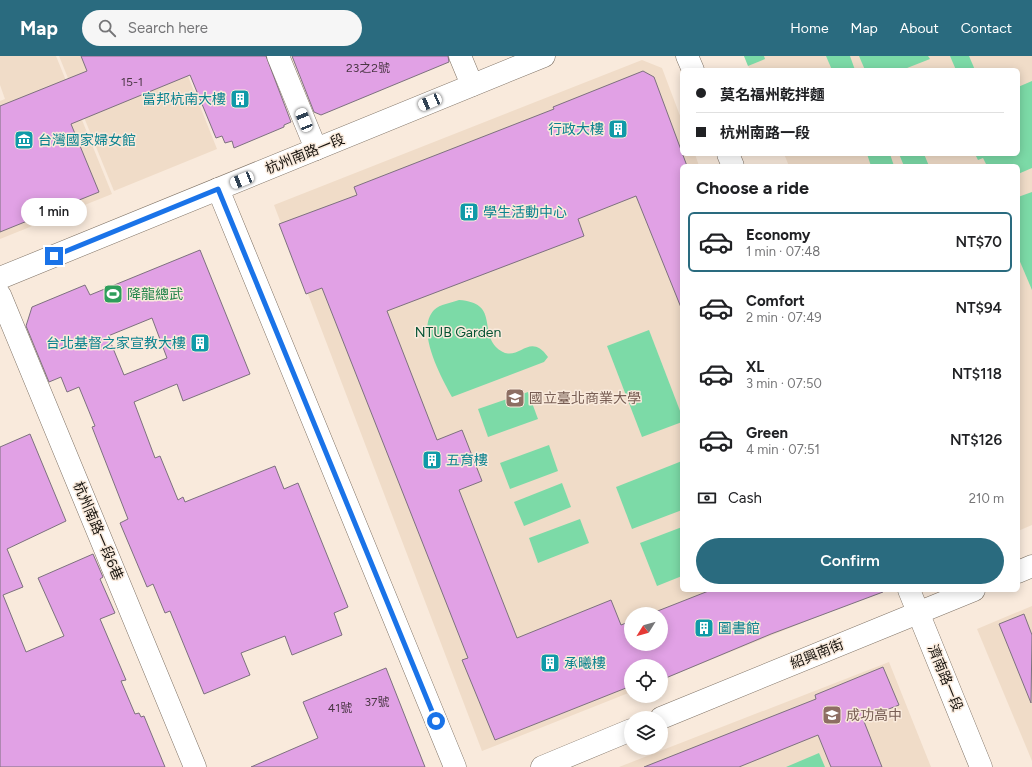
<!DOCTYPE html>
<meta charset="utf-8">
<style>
:root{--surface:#fff;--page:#f6f6f6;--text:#202124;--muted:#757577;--line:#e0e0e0;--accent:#2a6b7f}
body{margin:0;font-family:Figtree,"Noto Sans TC",sans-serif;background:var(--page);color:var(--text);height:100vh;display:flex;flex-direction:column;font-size:15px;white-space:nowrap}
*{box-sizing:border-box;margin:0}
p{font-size:13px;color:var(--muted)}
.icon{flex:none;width:22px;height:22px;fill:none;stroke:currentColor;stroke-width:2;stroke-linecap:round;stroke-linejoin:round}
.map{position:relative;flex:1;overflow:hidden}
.panel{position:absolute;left:680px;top:108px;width:340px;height:428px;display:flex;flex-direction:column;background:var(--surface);border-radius:6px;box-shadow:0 2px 10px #0003}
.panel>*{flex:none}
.hud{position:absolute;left:680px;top:12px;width:340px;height:88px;border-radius:6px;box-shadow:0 2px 10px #0003;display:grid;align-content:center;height:88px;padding:0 16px;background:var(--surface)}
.needle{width:26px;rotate:233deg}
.controls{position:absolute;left:624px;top:551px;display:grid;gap:8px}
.controls a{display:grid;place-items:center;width:44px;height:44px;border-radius:50%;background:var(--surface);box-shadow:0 2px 10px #0003;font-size:20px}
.end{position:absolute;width:18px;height:18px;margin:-9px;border:5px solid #1a73e8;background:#fff;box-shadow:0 0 0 2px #fff}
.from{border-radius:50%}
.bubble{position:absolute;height:28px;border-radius:14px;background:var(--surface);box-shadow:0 2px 10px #0003;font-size:13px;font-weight:600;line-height:28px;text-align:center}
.car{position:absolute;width:12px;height:24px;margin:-12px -6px;border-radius:5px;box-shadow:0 0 3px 1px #0007;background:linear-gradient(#fff 24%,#345 0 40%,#fff 0 76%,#345 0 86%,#fff 0)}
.hud b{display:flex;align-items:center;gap:14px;height:38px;font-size:15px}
.hud b+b{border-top:1px solid var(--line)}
.hud i{width:10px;height:10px;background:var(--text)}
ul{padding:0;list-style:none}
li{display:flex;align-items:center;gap:12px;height:60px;margin:0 8px 6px;padding:0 8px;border:2px solid transparent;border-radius:6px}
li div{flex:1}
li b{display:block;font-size:15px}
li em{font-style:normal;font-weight:600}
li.current{border-color:var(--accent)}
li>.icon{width:36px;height:36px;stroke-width:1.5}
h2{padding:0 16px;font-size:18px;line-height:48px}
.pay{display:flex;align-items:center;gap:10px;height:44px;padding:0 16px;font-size:15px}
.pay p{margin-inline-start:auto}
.button{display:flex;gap:8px;margin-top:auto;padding:8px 16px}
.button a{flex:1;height:46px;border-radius:24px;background:var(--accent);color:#fff;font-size:16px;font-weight:600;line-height:46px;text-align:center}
header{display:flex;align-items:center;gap:24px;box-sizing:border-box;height:56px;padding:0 20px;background:var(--accent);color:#fff}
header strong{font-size:19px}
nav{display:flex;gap:22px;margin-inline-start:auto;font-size:14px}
.search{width:280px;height:36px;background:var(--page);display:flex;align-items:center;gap:10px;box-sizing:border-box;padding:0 14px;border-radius:22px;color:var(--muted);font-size:15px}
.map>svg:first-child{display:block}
.built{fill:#f0dcc8;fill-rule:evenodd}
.green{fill:#7cdaa7}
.building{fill:#e1a1e5;stroke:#7d717e;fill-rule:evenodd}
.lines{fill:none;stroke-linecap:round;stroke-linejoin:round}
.minor-casing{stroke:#7f7265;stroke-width:23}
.minor{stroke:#fff;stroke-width:22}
.route{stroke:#1a73e8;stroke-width:5}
.labels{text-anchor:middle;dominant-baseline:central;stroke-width:3;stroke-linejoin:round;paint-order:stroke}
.number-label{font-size:12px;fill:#4a3644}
.culture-label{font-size:14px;fill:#0d838f;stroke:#f9eadc;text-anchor:start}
.street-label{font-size:14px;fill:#17130e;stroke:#f9eadc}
.leisure-label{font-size:14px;fill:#27864d;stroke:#f9eadc;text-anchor:start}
.park-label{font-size:14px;fill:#065334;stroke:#f9eadc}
.education-label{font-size:14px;fill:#785e54;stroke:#f9eadc;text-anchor:start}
</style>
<header>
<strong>Map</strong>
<div class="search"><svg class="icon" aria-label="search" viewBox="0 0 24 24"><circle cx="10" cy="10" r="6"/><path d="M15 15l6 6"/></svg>Search here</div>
<nav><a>Home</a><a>Map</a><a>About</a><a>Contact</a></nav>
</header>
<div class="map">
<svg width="1032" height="711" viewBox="0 0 1032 711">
<rect width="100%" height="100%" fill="#f9eadc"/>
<g class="built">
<polygon points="0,0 56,0 112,138 0,183 0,45 5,43 0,29"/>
<polygon points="59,0 180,0 217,93 114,135"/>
<polygon points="744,0 1032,0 1032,469 1018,475 1018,110 789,110 784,98 1018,98 1018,14 750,14"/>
<path d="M642 4 662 12 682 65V98H695L699 110H682V534H861L864 542 661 624V610H631V636L482 695 274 149ZM631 558H661V588H631Z"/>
<polygon points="1032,550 1032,705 977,573"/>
<polygon points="889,606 931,711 619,711"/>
</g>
<g class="green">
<polygon points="744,0 764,0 765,3 748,10"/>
<polygon points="826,0 850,0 855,14 832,14"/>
<polygon points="859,0 928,0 930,3 902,14 865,14"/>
<polygon points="950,0 969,0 975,14 956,14"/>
<polygon points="1032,25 1032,112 1018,118 1018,110 987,110 983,102 978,104 975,98 1018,98 1018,31"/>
<polygon points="867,98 890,98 894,110 871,110"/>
<polygon points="899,98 924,98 929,110 904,110"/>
<polygon points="1032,136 1032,234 1018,201 1018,141"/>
<path d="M459 244C499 247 479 274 497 292 518 311 528 273 548 301L544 306 452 341C441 321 415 274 434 254 440 248 451 247 459 244Z"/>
<polygon points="649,274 682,360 682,366 642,381 607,290"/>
<polygon points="528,336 538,363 488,381 478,353"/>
<polygon points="549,389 558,415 510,433 500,407"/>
<polygon points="682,405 682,454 632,473 616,431"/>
<polygon points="562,427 571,451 524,470 514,446"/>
<polygon points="580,463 589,487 538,507 529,482"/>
<polygon points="682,471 682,520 657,530 640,487"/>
<polygon points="819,697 825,711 786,711"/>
</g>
<g class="building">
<polygon points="81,0 266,0 291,66 284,69 284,71 234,92 232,85 225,87 222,80 216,82 190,19 71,68 99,136 0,176 0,50 87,15"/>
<polygon points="292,0 448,0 449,6 321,59 314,56"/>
<polygon points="643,15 654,21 687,110 682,110 682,254 636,140 578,163 584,180 387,255 437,384 462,374 482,425 459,434 517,582 611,544 621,569 631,565 631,588 661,588 661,558 650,558 711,534 883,534 883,536 771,578 661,624 661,610 631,610 631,630 495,684 462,604 468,602 322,232 306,238 279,168 357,139 354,131 554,53 553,51"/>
<path d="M200 194 250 318 183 345 177 328 134 346 155 402 160 400 178 444 183 441 185 446 275 410 284 433 298 427 348 551 334 557 342 579 292 599 285 580 241 597 250 619 204 638 170 555 165 557 153 528 147 531 120 467 128 463 92 371 95 370 79 331 67 336 61 321 49 326 26 270 32 251 85 229 90 239ZM152 262 167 302 124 319 108 280Z"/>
<polygon points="30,378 66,465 7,493 23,531 3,539 26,596 64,580 38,522 93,498 103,521 100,523 115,557 100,563 126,624 121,625 135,658 139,657 141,661 144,660 165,711 0,711 0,391"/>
<polygon points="1024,558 1032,579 1031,647 999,568"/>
<polygon points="883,611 899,649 863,663 882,711 831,711 818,679 739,711 644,711 816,643 815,639"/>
<polygon points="386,612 425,711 251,711 318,682 303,646"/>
</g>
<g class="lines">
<g class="minor-casing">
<g id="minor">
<polyline points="278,0 316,93"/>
<polyline points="460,0 472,29"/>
<polyline points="687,0 693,14"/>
<polyline points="728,98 733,110"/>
<polyline points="218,133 455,711"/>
<polyline points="0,222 544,0"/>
<polyline points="0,239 195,711"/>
<polyline points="1018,516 1032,510"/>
<polyline points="909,534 981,711"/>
<polyline points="661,662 974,534"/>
<polyline points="542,711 631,674"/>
</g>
</g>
<use href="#minor" class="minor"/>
</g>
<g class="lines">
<polyline class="route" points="54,200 218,133 436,665"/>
</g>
<defs>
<g id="building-square" transform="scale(1)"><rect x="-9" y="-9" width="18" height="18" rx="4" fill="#0f9aa8" stroke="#f9eadc"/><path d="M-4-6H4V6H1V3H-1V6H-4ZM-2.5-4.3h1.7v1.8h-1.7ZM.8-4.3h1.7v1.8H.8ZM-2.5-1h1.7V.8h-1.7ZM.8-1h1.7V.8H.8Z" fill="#fff"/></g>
<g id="museum-square" transform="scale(1)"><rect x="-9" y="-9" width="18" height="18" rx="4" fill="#0f9aa8" stroke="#f9eadc"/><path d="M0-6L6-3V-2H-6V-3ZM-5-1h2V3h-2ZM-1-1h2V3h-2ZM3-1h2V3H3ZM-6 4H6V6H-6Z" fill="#fff"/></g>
<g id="stadium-square" transform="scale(1)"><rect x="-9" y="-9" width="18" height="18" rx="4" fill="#2e9e5b" stroke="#f9eadc"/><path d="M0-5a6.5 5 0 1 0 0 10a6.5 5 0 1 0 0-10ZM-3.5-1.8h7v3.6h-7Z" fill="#fff"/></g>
<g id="university-square" transform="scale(1)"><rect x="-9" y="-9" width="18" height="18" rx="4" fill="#8d6e63" stroke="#f9eadc"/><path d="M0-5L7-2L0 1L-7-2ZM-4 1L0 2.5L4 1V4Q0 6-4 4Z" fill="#fff"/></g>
<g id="school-square" transform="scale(1)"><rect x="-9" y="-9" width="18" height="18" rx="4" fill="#8d6e63" stroke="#f9eadc"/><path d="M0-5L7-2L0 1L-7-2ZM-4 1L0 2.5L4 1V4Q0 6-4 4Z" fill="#fff"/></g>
</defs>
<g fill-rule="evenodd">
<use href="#building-square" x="240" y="43"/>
<use href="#building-square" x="618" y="73"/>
<use href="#museum-square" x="24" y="84"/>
<use href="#building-square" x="469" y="156"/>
<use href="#stadium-square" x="113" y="238"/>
<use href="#building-square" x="200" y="287"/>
<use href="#university-square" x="515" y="342"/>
<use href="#building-square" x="432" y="404"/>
<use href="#building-square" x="704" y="572"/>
<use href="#building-square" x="550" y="607"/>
<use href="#school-square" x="832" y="659"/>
</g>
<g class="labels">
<g class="number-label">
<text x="368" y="12">23之2號</text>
<text x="132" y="26">15-1</text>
<text x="377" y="646">37號</text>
<text x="340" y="652">41號</text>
</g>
<g class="culture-label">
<text x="226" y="43" text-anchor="end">富邦杭南大樓</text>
<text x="604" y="73" text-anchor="end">行政大樓</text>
<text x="38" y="84">台灣國家婦女館</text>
<text x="483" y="156">學生活動中心</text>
<text x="186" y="287" text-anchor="end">台北基督之家宣教大樓</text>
<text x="446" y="404">五育樓</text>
<text x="718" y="572">圖書館</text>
<text x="564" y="607">承曦樓</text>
</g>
<g class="street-label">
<text transform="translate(305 98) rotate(-22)">杭州南路一段</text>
<text transform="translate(98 475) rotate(67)">杭州南路一段6巷</text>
<text transform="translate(817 598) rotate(-22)">紹興南街</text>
<text transform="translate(945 622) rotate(68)">濟南路一段</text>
</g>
<g class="leisure-label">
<text x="127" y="238">降龍總武</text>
</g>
<g class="park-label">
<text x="458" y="276">NTUB Garden</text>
</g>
<g class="education-label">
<text x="529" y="342">國立臺北商業大學</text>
<text x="846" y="659">成功高中</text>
</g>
</g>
</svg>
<div class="controls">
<a><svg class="needle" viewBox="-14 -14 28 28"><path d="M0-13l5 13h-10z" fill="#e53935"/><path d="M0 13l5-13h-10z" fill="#757577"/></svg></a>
<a><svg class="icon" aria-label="locate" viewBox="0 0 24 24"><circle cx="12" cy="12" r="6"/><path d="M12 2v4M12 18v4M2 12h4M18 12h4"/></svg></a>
<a><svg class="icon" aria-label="layers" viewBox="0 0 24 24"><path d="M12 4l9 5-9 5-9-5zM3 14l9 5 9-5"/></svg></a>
</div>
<i class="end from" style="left:436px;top:665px"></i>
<i class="end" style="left:54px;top:200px"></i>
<div class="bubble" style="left:21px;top:142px;width:66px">1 min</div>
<i class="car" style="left:430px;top:46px;rotate:247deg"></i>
<i class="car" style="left:304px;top:64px;rotate:338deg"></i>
<i class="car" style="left:242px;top:124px;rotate:248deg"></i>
<div class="hud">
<b><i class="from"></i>莫名福州乾拌麵</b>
<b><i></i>杭州南路一段</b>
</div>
<section class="panel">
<h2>Choose a ride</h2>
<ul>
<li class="current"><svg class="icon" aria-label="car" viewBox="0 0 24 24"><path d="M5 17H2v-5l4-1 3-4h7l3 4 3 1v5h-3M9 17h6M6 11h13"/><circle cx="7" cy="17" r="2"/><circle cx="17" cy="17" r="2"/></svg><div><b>Economy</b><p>1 min · 07:48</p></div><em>NT$70</em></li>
<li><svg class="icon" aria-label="car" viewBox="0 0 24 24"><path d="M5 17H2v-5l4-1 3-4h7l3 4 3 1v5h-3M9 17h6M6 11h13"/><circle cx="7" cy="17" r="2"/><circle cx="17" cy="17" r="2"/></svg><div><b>Comfort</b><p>2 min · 07:49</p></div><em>NT$94</em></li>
<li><svg class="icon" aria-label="car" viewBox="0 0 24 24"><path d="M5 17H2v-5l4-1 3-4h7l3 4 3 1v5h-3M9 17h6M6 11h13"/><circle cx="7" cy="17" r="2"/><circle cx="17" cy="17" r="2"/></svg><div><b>XL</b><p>3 min · 07:50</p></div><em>NT$118</em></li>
<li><svg class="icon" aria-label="car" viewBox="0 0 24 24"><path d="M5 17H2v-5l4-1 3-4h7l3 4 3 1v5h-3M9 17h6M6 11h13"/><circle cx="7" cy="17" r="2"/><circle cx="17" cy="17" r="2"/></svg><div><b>Green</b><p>4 min · 07:51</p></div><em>NT$126</em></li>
</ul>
<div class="pay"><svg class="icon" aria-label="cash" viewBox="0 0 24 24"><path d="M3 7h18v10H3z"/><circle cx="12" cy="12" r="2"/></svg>Cash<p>210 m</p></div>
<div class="button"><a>Confirm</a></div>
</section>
</div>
